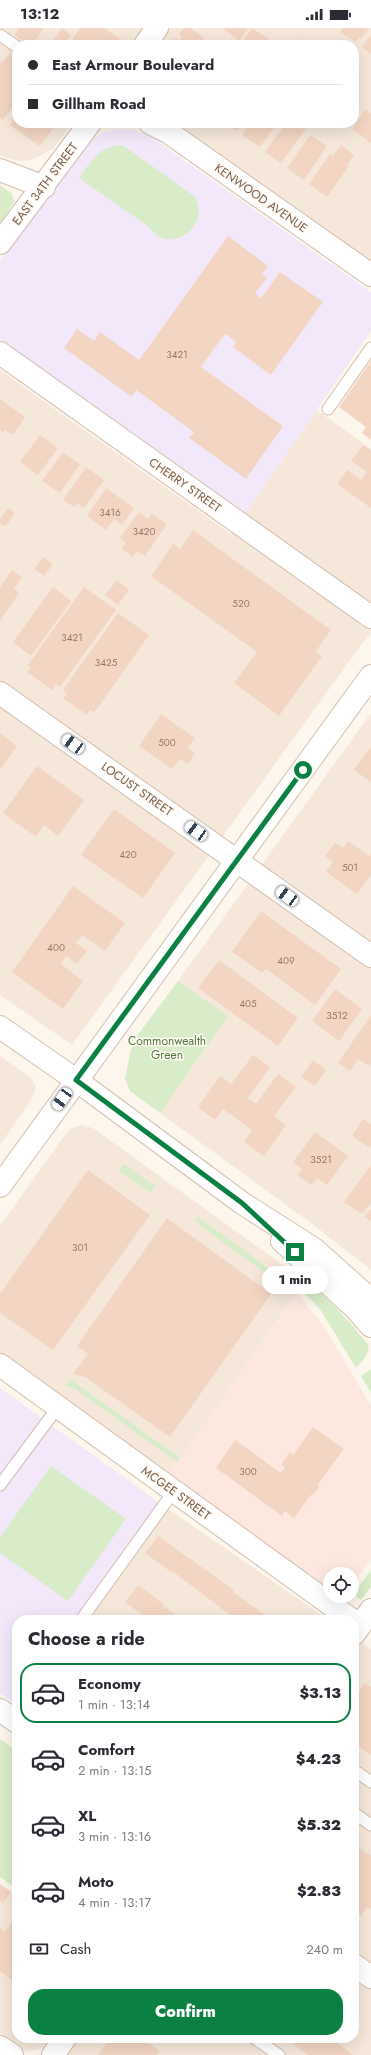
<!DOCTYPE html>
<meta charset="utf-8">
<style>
:root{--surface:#fff;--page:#f7f7f7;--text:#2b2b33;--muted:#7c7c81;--line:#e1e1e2;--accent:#0b8043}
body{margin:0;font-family:Jost,sans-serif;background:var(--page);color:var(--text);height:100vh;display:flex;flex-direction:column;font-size:15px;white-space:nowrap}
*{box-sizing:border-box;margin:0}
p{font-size:13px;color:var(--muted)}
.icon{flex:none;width:22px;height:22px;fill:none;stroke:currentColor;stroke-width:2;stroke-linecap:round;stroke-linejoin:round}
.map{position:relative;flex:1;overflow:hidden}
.sheet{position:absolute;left:12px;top:1587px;width:347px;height:428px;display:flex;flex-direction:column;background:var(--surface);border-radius:16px;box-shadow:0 4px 16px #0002}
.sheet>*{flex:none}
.top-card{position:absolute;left:12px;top:12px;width:347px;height:88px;border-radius:16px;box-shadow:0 4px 16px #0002;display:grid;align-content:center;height:88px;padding:0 16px;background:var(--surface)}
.controls{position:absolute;left:323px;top:1539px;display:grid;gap:8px}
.controls a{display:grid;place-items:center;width:36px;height:36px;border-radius:50%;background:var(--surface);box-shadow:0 4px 16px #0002;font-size:20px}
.end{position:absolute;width:18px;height:18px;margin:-9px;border:5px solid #0b8043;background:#fff;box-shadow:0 0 0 2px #fff}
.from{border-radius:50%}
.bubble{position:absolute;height:28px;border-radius:14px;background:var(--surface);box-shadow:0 4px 16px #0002;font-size:13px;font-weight:800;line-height:28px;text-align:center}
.car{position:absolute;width:12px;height:24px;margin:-12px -6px;border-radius:5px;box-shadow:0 0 3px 1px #0007;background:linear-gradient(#fff 24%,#345 0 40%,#fff 0 76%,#345 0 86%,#fff 0)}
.top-card b{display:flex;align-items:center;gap:14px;height:38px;font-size:15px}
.top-card b+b{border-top:1px solid var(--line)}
.top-card i{width:10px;height:10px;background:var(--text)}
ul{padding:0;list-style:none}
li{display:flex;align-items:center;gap:12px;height:60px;margin:0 8px 6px;padding:0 8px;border:2px solid transparent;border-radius:16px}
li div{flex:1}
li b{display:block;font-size:15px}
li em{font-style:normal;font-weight:800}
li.current{border-color:var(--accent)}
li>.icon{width:36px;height:36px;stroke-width:1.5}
h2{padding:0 16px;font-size:18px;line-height:48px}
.pay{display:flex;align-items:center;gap:10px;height:44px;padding:0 16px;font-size:15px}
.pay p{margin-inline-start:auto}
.primary-button{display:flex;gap:8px;margin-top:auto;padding:8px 16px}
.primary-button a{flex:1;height:46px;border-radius:16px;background:var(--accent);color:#fff;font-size:16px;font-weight:800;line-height:46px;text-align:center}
.status{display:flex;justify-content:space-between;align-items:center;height:28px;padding:0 20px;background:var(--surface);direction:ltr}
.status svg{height:11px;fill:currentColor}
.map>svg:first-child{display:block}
.residential{fill:#f5e8da}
.commercial{fill:#fde8e0}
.education{fill:#f3e8fa}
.green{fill:#d8ecc9}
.building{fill:#f3d5c3}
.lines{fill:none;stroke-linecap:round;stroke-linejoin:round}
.service-casing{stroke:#d1beb0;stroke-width:13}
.minor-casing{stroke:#d1beb0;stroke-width:24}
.secondary-casing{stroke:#d6c0b0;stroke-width:24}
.service{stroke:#fff;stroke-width:11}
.minor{stroke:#fff;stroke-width:22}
.secondary{stroke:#fff;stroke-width:22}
.route{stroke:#0b8043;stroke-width:5}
.labels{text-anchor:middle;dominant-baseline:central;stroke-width:3;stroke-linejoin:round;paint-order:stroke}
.number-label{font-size:10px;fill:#987a6a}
.street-label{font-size:12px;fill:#7a5c4d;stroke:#fffaf3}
.park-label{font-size:12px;fill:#537a41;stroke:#fffaf3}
</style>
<div class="status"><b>13:12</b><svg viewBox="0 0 49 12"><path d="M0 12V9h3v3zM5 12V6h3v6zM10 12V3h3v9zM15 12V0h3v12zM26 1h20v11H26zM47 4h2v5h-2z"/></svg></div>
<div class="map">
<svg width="371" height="2027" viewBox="0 0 371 2027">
<rect width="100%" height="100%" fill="#fdf6ec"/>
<g class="residential">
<polygon points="0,0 371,0 371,238 169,95 354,95 354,17 17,17 17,95 73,95 53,121 31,132 19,133 0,128"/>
<polygon points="0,342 231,506 317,382 371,421 371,603 72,1017 0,967"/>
<polygon points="371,685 371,1242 315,1198 160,1085 228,988 178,953"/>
<polygon points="0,1028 31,1050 36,1059 33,1069 0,1117"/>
<polygon points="81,1097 93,1100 305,1253 169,1447 0,1325 0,1198 64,1108 70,1101"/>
<polygon points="161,1476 329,1592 77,1592"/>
<polygon points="354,1609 371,1621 371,2027 65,2027 77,2010 354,2010"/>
<polygon points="0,1856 17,1868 17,2010 49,2010 42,2020 36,2022 25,2023 0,2005"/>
</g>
<polygon class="commercial" points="297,1265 325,1300 371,1378 371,1531 352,1558 352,1546 330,1546 330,1563 169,1447"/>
<g class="education">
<polygon points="117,101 134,102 151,109 371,264 371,303 246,485 0,311 0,233 87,115 102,105"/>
<polygon points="0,1360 161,1476 77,1592 17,1592 17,1674 15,1676 0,1665"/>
</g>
<g class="green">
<path d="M118 117 124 118 195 169C212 200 167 229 148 198L79 150C90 135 98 120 118 117Z"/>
<polygon points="0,157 12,166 14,174 0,196"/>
<polygon points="178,953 228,988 160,1085 130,1063 125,1051 131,1021 136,1009"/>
<polygon points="124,1136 155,1158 150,1165 119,1143"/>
<polygon points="197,1188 272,1243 283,1252 276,1253 199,1197 196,1192"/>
<path d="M304 1257C322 1259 355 1301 368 1316 371 1325 362 1333 356 1340L320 1281 299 1259Z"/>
<polygon points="371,1341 371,1365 361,1348"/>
<polygon points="70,1351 180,1430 177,1434 74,1360 65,1358"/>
<polygon points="51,1438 126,1491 68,1573 0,1525 0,1509"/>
<polygon points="371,1542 371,1559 361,1572 353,1566"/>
<polygon points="0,1711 17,1723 17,1861 0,1849"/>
</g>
<g class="building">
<polygon points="19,0 44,0 32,17 28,17 14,7"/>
<polygon points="62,0 71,7 64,17 52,17 51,16"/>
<polygon points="80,0 104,0 121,12 118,17 69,17"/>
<polygon points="184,0 190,0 204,10 199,17 171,17 176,10 180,13 182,9 179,6"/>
<polygon points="222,0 249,0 239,13"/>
<polygon points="252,0 269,11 265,17 240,17"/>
<polygon points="343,0 369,0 361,11 359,10 356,14 340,4"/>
<polygon points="371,6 371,26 362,19"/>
<polygon points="301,11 310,17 297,17"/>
<polygon points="272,13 278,17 269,17"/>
<polygon points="11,24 17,28 17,73 3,92 0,90 0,34 4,33"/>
<polygon points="365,82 371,85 371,115 352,101"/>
<polygon points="17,87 17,95 57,95 40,118 10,97"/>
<polygon points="225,95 243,95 237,103"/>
<polygon points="251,95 277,95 260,119 242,107"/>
<polygon points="286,95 310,95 281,135 265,124"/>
<polygon points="310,107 327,118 304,152 287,140"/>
<polygon points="341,117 354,127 347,137 349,138 327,169 309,156 330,126 333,128"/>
<polygon points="228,208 268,238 262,246 267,250 255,265 261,270 280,244 323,274 271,347 233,319 236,314 225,306 201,339 283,398 246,451 189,410 194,404 136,362 132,369 64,320 77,301 94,313 100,304 139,332"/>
<polygon points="371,333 371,412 362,405 366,399 339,379"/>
<polygon points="0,371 25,389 13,407 5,402 3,405 0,402"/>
<polygon points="40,407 58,420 38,447 20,434"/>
<polygon points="363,417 371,423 371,480 337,456 347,442 361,452 367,444 351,433"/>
<polygon points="63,424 80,436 60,465 42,453"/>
<polygon points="86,439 104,452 84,480 77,475 74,479 63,472"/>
<polygon points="106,460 134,480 122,497 114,491 106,502 87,488"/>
<polygon points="8,480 15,485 5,499 0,495 0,491"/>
<polygon points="139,484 148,491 152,486 167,496 145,528 137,523 133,529 121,520 126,515 120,510"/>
<polygon points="193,502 331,602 316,623 322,628 279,688 234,655 257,624 151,548 173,516 180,521"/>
<polygon points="43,529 53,536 44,548 34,541"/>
<polygon points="12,542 22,549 14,561 19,565 0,593 0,559"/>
<polygon points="117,552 129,562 118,577 105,567"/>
<polygon points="53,559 71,573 31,628 13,614"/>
<polygon points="84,559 116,582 60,659 56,656 52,662 27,644 31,639 28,637"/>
<polygon points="118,585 149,607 94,685 90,682 87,687 63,670 67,665 63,662"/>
<polygon points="161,686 195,710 188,720 195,725 188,736 180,731 172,741 139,718"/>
<polygon points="0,705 17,718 0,742"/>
<polygon points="371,718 371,754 354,742"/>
<polygon points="37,738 84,772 58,808 44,797 36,809 3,785"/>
<polygon points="114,781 175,825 143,870 81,827"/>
<polygon points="348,813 369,828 371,825 371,846 357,866 326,844 333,834 325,828 335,815 343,820"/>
<polygon points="73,858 125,895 105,923 82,907 76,915 87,923 77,936 66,928 61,936 83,953 63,981 12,944"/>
<polygon points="261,883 341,941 315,977 266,941 262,945 232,924"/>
<polygon points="219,932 298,990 278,1018 198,960"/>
<polygon points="335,961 362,981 339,1013 312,993"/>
<polygon points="371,987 371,1035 369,1038 358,1031 350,1043 338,1035"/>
<polygon points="253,1027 270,1039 248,1070 256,1076 278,1046 296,1059 274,1088 286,1097 264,1128 244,1114 252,1102 223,1081 215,1092 198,1079 220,1048 231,1056"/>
<polygon points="313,1032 326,1042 315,1058 301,1049"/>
<polygon points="363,1091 371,1096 371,1118 369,1120 352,1108"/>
<polygon points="315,1104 348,1128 327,1157 317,1150 311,1157 297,1147 302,1141 293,1134"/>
<polygon points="371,1137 371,1174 362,1186 344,1174"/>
<polygon points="88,1142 150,1187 53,1322 0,1285 0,1266"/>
<polygon points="371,1180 371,1193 364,1189"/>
<polygon points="167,1190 271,1266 170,1409 85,1349 73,1346 88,1326 77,1318"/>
<polygon points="313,1399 344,1421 318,1456 319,1459 314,1466 311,1467 294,1490 285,1483 282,1488 216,1440 235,1412 281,1445 285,1439 281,1437 290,1424 293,1427"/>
<polygon points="158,1508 234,1562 233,1564 272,1592 237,1592 172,1543 171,1544 145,1525"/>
<polygon points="138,1557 164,1576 163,1578 182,1592 150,1592 125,1574"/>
<polygon points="365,1655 371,1659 371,1727 354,1715 354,1671"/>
<polygon points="354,1816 371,1828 371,1881 367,1879 361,1888 354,1883"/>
<polygon points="0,1856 11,1864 3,1875 0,1872"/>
<polygon points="12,1894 17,1897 17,1948 14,1953 0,1943 0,1900 5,1904"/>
<polygon points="110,2010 141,2010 160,2023 157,2027 98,2027"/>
<polygon points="285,2010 331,2010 353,2027 308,2027"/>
</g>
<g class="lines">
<g class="service-casing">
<g id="service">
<polyline points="0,7 17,19"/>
<polyline points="328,381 371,320"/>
<polyline points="0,1457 58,1379"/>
<polyline points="81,1592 174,1463"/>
<polyline points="354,1742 371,1754"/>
<polyline points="354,1785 371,1797"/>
<polyline points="254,2010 279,2027"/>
</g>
</g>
<g class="minor-casing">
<g id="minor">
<polyline points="145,17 157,0"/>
<polyline points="150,95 168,104 371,247"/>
<polyline points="0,142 44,159"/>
<polyline points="0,215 90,95"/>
<polyline points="0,325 371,589"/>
<polyline points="0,665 371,928"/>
<polyline points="0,1337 352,1592"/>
<polyline points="354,1606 371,1582"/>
<polyline points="0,1682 17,1694"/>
<polyline points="354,1937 371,1949"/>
<polyline points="0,2019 12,2027"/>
<polyline points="53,2027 65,2010"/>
</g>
</g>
<g class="secondary-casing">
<g id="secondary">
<polyline points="0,999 76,1052 242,1175 314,1221 371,1272"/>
<polyline points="0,1158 371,648"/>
<polyline points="282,1213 355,1280 371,1298"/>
</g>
</g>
<use href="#service" class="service"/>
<use href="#minor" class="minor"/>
<use href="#secondary" class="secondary"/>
</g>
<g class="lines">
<polyline class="route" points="295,1224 242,1175 76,1052 303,742"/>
</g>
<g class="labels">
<g class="number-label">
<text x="177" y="326">3421</text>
<text x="110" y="484">3416</text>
<text x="144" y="503">3420</text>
<text x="241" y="575">520</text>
<text x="72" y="609">3421</text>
<text x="106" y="634">3425</text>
<text x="167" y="714">500</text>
<text x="128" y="826">420</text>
<text x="350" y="839">501</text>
<text x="56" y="919">400</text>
<text x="286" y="932">409</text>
<text x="248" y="975">405</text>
<text x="337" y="987">3512</text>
<text x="321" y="1131">3521</text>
<text x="80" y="1219">301</text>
<text x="248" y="1443">300</text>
</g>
<g class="street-label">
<text transform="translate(45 156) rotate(-53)">EAST 34TH STREET</text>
<text transform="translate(261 170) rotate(35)">KENWOOD AVENUE</text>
<text transform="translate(185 457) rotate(35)">CHERRY STREET</text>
<text transform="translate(137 761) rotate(35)">LOCUST STREET</text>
<text transform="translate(176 1465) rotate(36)">MCGEE STREET</text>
</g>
<g class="park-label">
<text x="167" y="1013">Commonwealth<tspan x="167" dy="14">Green</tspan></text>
</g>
</g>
</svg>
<div class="controls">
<a><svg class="icon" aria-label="locate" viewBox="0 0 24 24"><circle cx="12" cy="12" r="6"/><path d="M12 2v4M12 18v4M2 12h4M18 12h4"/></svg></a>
</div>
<i class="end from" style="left:303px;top:742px"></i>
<i class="end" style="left:295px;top:1224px"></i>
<div class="bubble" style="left:262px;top:1238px;width:66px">1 min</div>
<i class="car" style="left:73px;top:716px;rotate:305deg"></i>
<i class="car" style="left:196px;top:803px;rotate:305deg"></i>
<i class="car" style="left:287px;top:868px;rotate:306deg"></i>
<i class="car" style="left:62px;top:1071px;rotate:216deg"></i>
<div class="top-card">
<b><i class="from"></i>East Armour Boulevard</b>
<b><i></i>Gillham Road</b>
</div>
<section class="sheet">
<h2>Choose a ride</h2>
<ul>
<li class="current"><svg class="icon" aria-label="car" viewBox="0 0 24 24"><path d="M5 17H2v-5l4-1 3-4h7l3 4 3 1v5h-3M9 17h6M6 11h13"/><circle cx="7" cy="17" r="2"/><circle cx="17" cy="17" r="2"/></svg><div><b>Economy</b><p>1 min · 13:14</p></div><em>$3.13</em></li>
<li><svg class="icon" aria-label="car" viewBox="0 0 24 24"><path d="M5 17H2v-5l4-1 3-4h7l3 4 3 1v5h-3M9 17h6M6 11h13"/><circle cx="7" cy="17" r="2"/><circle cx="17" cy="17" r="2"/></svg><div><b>Comfort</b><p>2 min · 13:15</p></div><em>$4.23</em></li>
<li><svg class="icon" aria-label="car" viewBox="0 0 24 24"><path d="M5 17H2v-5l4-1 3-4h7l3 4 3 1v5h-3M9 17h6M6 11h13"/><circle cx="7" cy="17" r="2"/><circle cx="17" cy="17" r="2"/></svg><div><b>XL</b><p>3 min · 13:16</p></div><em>$5.32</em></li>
<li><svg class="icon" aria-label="car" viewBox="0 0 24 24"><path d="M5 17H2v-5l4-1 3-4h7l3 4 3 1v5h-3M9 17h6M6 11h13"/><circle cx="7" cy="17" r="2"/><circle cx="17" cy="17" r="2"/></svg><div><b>Moto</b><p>4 min · 13:17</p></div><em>$2.83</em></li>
</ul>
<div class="pay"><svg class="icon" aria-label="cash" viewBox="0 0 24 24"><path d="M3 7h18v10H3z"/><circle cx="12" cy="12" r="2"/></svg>Cash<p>240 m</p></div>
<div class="primary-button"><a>Confirm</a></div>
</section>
</div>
